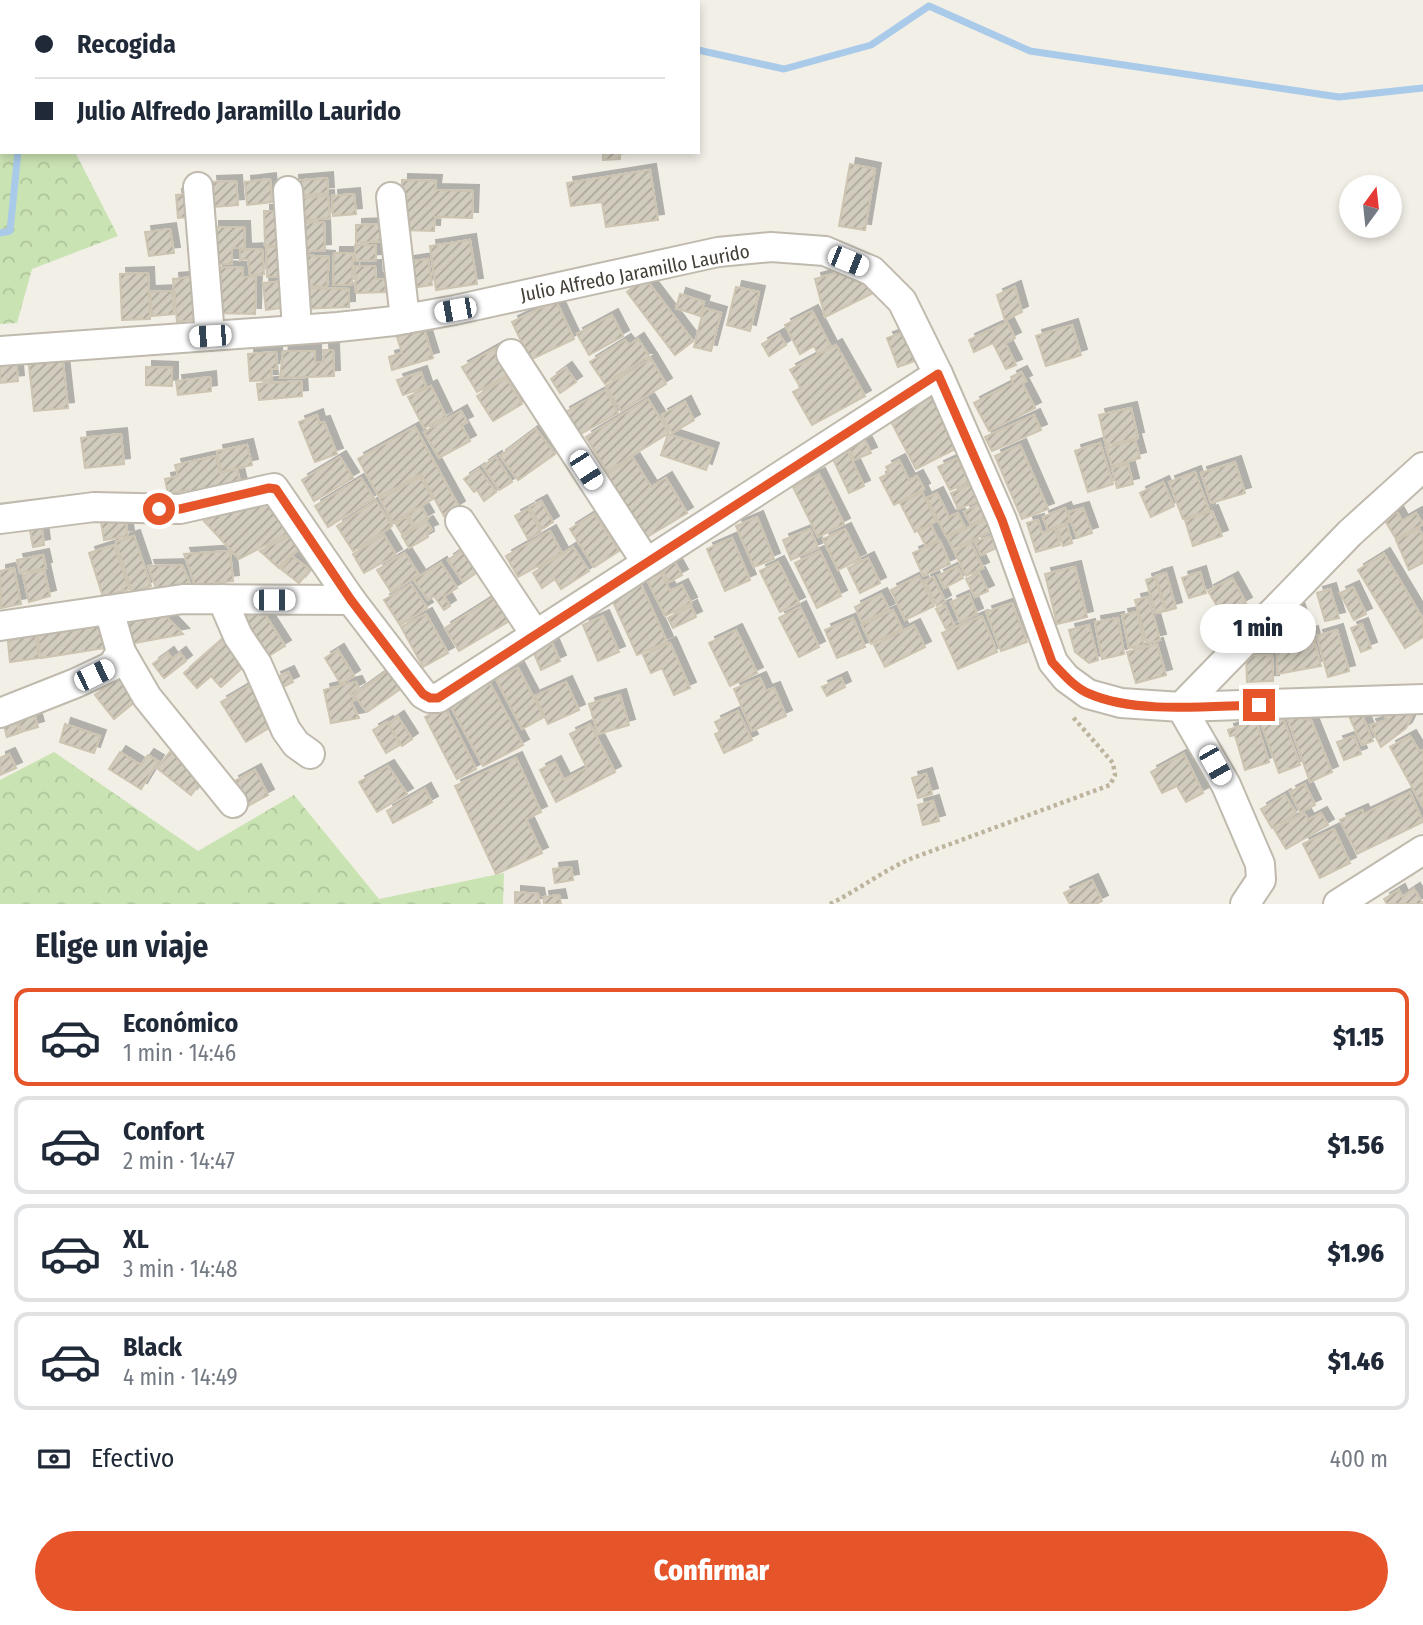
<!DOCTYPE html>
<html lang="es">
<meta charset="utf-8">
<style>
:root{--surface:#fff;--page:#f6f6f7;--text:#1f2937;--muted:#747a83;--line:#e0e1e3;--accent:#e6542a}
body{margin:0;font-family:"Fira Sans Condensed",sans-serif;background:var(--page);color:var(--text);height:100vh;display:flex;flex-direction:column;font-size:26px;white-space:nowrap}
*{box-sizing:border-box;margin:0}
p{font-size:23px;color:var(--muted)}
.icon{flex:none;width:38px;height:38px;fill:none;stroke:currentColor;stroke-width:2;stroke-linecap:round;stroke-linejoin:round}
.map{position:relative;height:904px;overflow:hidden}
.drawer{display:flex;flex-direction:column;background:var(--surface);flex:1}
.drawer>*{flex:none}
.banner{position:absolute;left:0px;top:0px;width:700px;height:154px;box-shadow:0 4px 10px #0003;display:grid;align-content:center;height:154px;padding:0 35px;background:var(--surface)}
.needle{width:46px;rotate:15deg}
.fabs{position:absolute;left:1339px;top:175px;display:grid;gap:14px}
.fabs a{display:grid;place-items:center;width:63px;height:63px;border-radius:50%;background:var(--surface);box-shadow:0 4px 10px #0003;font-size:35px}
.end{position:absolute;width:32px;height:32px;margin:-16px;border:9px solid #e6542a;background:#fff;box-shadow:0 0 0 4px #fff}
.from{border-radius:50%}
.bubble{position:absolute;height:49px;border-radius:24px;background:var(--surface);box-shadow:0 4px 10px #0003;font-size:23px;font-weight:800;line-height:49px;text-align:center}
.car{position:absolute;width:21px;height:42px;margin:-21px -10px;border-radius:9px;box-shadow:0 0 5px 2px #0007;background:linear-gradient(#fff 24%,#345 0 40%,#fff 0 76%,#345 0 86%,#fff 0)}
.banner b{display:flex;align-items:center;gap:24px;height:66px;font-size:26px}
.banner b+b{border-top:2px solid var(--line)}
.banner i{width:18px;height:18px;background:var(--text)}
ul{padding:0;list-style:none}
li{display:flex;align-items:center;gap:21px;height:98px;margin:0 14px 10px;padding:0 21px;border:4px solid var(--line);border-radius:14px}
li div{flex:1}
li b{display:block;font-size:26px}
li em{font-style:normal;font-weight:800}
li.active{border-color:var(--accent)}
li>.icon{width:63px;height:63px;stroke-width:1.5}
h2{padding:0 35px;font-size:32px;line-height:84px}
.pay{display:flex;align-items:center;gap:18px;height:77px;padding:0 35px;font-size:26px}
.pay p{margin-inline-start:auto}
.button{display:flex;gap:14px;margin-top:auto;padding:14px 35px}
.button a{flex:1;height:80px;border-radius:42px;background:var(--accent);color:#fff;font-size:28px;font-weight:800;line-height:80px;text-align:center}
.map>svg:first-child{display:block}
.forest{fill:url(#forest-crowns)}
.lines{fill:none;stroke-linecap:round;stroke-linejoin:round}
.stream{stroke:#a9cae9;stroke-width:7}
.building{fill:url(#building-hatch);stroke:#cdc4b1;stroke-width:2;filter:url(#shadow)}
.minor-casing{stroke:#bfbaad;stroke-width:32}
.path{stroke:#bdb49d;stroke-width:4.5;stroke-dasharray:3.5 3.5;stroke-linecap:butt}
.minor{stroke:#fff;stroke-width:28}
.route{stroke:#e6542a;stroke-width:9}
.labels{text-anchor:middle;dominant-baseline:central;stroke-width:5;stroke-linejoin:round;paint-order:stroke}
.street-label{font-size:19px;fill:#444037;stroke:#fff}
</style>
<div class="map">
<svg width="1423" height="904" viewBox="0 0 1423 904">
<defs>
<pattern id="forest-crowns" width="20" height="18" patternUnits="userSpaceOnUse" patternTransform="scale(1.75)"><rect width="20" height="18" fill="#cae3b3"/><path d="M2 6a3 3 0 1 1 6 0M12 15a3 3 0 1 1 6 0" fill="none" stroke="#afc49b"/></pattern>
<pattern id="building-hatch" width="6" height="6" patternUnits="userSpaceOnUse" patternTransform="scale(1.75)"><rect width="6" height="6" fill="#d2ccbe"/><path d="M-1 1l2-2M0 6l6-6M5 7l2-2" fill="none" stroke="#aca79b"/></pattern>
<filter id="shadow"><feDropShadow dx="6" dy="-6" stdDeviation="0" flood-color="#0004"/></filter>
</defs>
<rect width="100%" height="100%" fill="#f2efe7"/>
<g class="forest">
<polygon points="0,121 2,152 75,152 118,236 32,269 17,323 0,324"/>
<polygon points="54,752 198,851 294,795 379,899 504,873 503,904 0,904 0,780"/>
</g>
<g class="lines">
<g class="stream">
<polyline points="698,50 784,69 871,45 929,6 1030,51 1339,97 1423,88"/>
<polyline points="0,233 10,231 18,152"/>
</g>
</g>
<g class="building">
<polygon points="603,152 620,152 620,159 603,160"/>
<polygon points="850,164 875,169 865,230 839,226"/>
<polygon points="650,170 658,220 606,227 602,202 571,206 567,183"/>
<polygon points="327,178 328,193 294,196 293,181"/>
<polygon points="270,179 272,202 247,205 245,182"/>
<polygon points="402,180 436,181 435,190 473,191 472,218 435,217 434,231 401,230"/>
<polygon points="236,181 238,205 213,207 211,182"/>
<polygon points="188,194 189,217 178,218 176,195"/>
<polygon points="354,194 356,214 333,216 332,196"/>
<polygon points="328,196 330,218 295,221 293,199"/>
<polygon points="264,211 287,211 287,245 265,246"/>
<polygon points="324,222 325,250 297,252 296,223"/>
<polygon points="380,224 382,241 356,243 356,225"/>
<polygon points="213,227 244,227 245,248 232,248 232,264 213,264"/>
<polygon points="170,229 174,253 149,256 145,232"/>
<polygon points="470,240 477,284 436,290 430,246"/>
<polygon points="355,245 376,245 376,260 355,261"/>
<polygon points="266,247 288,247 290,276 267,277"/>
<polygon points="262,249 264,274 250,275 248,259 240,260 240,250"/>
<polygon points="334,253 353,253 352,285 333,285"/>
<polygon points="299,255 329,257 327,287 297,285"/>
<polygon points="428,259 432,285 411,288 407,262"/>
<polygon points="355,266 375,266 376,279 385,279 386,292 356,293"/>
<polygon points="217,267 243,268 242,277 256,277 255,314 216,313"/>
<polygon points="847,270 877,291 825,317 815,279"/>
<polygon points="148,273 150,319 122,320 120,274"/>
<polygon points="193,277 198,319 177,322 173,279"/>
<polygon points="645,278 693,341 675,355 627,292"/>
<polygon points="288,281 291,307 266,310 263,283"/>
<polygon points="736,287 759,292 750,331 727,325"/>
<polygon points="1015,287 1022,312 1005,320 997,295"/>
<polygon points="297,288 349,289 349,307 298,309"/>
<polygon points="172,291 174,314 152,316 150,292"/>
<polygon points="680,294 704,302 700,316 676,308"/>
<polygon points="556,301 574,339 530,360 512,322"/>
<polygon points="704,308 721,313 711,351 694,347"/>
<polygon points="812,311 831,347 818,354 814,346 800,354 785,325"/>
<polygon points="612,315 623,336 589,355 577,334"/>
<polygon points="1007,322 1015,338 1005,343 1016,365 1006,369 993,343 974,352 969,340"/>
<polygon points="1072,325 1081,355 1046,366 1036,336"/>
<polygon points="424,329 433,358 392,370 389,357 402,353 397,337"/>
<polygon points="904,332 915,361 898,367 887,338"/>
<polygon points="779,334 786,345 769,356 762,344"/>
<polygon points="638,339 651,359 644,359 605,384 590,362 625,340 629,345"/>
<polygon points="836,345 865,396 812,425 793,392 801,388 790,370"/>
<polygon points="496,348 510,374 477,392 462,367"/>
<polygon points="323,350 333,350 334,376 280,378 283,351 315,351 315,362 324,362"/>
<polygon points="276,352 277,369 271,369 272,380 250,381 248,354"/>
<polygon points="62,354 68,408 34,411 28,357"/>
<polygon points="651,359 666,384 621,411 606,386"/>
<polygon points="16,360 18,381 0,383 0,362"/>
<polygon points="146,367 172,368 172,386 146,385"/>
<polygon points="566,368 576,382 560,393 551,379"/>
<polygon points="421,372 426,387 403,395 397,380"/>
<polygon points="1021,372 1026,381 1022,383 1035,408 989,431 974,403 1013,383 1011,377"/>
<polygon points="210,377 211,391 178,395 176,381"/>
<polygon points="506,378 522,404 493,421 477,396"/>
<polygon points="301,381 302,396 259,400 257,384"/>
<polygon points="431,386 446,417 424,428 408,397"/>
<polygon points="605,390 618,413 577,436 564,413"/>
<polygon points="924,397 940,401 963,445 916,469 888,416"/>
<polygon points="648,399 669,433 607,471 586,437"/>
<polygon points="685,402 694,420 672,433 662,415"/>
<polygon points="1131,408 1138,438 1106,445 1099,415"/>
<polygon points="461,411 467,422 461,425 470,441 439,458 424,432"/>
<polygon points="317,415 319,423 324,422 337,454 315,462 299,422"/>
<polygon points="1034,415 1041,430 992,451 985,437"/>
<polygon points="415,427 459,507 444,516 421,474 379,497 358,459"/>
<polygon points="536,429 555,454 518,480 500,456"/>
<polygon points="121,434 124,464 85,468 81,438"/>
<polygon points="668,434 713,449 706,470 661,455"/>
<polygon points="864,439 871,453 854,460 848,446"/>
<polygon points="1135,440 1140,458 1112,466 1106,448"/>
<polygon points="1100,443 1113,484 1088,492 1075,451"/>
<polygon points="247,445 252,465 221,472 217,451"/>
<polygon points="1020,445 1048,509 1022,519 995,456"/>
<polygon points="847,450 864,486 849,493 832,457"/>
<polygon points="216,456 220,473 237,469 242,490 191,501 188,490 168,494 165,479 178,476 175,465"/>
<polygon points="340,457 353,478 314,501 302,480"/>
<polygon points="496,457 512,482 499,490 483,466"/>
<polygon points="633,458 651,487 666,478 687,513 639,542 599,479"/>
<polygon points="957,458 969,482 950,490 938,467"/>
<polygon points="899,460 909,480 917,476 924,489 894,505 880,478 889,473 886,467"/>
<polygon points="1235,462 1245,493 1211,503 1201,473"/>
<polygon points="1128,464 1133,484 1117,488 1112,468"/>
<polygon points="479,469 496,492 484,501 477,490 474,492 464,479"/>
<polygon points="1195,472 1209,510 1183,519 1169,482"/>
<polygon points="819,474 844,524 818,537 793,487"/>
<polygon points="420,477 433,499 393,522 380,499"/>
<polygon points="361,478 374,498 328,527 315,506"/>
<polygon points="980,481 987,497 958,509 951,493"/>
<polygon points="1163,482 1174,506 1151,517 1140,493"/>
<polygon points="922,492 936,521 915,532 900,503"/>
<polygon points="937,493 949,517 958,513 965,527 946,536 927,498"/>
<polygon points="256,498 277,502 297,529 239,559 204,521"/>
<polygon points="989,499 996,512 971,525 964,512"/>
<polygon points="376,501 392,526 353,551 337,526"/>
<polygon points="541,501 553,522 542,529 530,507"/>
<polygon points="421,506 428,518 415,526 408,514"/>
<polygon points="1065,508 1070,521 1048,530 1043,517"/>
<polygon points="1083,508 1092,533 1077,538 1068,512"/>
<polygon points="528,509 541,532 528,539 515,516"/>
<polygon points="1212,511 1222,536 1193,546 1185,520"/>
<polygon points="124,512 128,536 104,540 100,516"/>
<polygon points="1397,512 1402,521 1416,513 1423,524 1396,539 1384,519"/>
<polygon points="594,514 619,551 594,567 570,529"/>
<polygon points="994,516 1000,527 953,549 947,537"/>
<polygon points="406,517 413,528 402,534 395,523"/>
<polygon points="757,517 774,559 754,567 736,526"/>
<polygon points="1038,520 1042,533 1055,529 1060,545 1036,552 1027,523"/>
<polygon points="427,522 432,530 427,532 428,537 409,548 402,536"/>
<polygon points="41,523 44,545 33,547 29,525"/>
<polygon points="931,525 938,540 926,546 918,531"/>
<polygon points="1067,525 1072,543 1063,546 1058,528"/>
<polygon points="810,529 818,548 791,560 783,540"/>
<polygon points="845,529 860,559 838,570 823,539"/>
<polygon points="1419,529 1423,537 1423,563 1409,570 1396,540"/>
<polygon points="550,531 562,553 518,577 506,556"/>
<polygon points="998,533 1003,545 981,555 975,542"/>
<polygon points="384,535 396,555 364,573 353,554"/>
<polygon points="134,536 151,586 132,592 116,542"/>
<polygon points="290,536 302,545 279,568 260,551"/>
<polygon points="732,538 750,580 725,591 707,549"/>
<polygon points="940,541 950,564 923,576 913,553"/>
<polygon points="971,543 983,568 966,576 954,551"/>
<polygon points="114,545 129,589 103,597 89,553"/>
<polygon points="573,547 589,571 561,589 555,579 542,588 533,573"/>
<polygon points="464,549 479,571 463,582 448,560"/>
<polygon points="230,551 233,581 195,585 184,554"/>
<polygon points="820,551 841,596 817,608 795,563"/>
<polygon points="405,553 419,575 391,592 377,570"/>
<polygon points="1384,554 1423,619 1423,637 1405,648 1358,570"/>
<polygon points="43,555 46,568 20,573 17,560"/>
<polygon points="292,556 310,570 299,583 281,569"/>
<polygon points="868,558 880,583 860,593 848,568"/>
<polygon points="674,561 682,575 669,582 661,568"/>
<polygon points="778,562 799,603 780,612 760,571"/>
<polygon points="441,563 457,588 444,596 450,606 444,610 434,596 428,600 414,580"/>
<polygon points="182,565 192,588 156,588 148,566"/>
<polygon points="957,566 963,578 944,588 938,576"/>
<polygon points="1075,567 1087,617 1057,624 1045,574"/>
<polygon points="14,568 21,604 1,608 0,571"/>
<polygon points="44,570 50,596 29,602 23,575"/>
<polygon points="1200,572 1206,593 1189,598 1182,578"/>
<polygon points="661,573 670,591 682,585 691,603 665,616 647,580"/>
<polygon points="979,573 988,591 975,597 966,579"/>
<polygon points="1166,573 1176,608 1166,611 1156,576"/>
<polygon points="919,576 934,606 905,620 891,590"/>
<polygon points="933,577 945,601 937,606 925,581"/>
<polygon points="1155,577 1165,611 1156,613 1146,580"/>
<polygon points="1232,578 1246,603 1223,616 1208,591"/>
<polygon points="639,580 667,642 637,655 609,593"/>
<polygon points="411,584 427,608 400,625 384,600"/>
<polygon points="1353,587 1366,614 1354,620 1340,593"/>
<polygon points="1330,589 1339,618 1325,621 1317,593"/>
<polygon points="501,593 516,617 459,651 445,628"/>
<polygon points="881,594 889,609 862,623 855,607"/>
<polygon points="969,594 977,614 960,622 951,602"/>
<polygon points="1148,597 1160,640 1147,643 1135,600"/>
<polygon points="1012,603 1027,642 1001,651 986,612"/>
<polygon points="945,605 954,625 946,629 936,609"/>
<polygon points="691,606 696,617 673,628 668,618"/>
<polygon points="260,607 285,646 267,657 243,618"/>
<polygon points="800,607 819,647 799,657 779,618"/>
<polygon points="1298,608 1307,634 1312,632 1321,666 1277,674 1277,649 1261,650"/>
<polygon points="893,610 902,629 871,644 862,625"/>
<polygon points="162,612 183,634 129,644 124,618"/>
<polygon points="1137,612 1144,645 1129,648 1122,615"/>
<polygon points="426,614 448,653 423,667 401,627"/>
<polygon points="100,616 105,648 41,658 36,625"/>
<polygon points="603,616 619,652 598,661 583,625"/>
<polygon points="982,616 997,652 958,669 942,633"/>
<polygon points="853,618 865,647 837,658 825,630"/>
<polygon points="1118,618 1124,654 1102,659 1095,622"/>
<polygon points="1362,624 1371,648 1361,652 1351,628"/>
<polygon points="914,625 925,647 885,667 874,645"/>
<polygon points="1089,625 1098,660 1089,663 1075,652 1069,630"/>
<polygon points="736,630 757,673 730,686 709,643"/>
<polygon points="1337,630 1349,671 1328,677 1317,636"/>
<polygon points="35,631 39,658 10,662 8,642"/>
<polygon points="226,636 249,662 221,687 211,676 197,688 184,673"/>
<polygon points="552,643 560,661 541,670 533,651"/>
<polygon points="670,643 690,688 674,695 662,668 651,673 643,655"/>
<polygon points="1157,644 1166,675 1136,683 1127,652"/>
<polygon points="338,650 354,676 341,684 325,658"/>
<polygon points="168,653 172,659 180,653 186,661 164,678 153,664"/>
<polygon points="1272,655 1273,681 1247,682 1246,656"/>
<polygon points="518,668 544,717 522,729 496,679"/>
<polygon points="389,670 402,688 367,712 354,695"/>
<polygon points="288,672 293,682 281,688 275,678"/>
<polygon points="123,674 142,696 114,719 95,695"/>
<polygon points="760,678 766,691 774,688 786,716 752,731 734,689"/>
<polygon points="841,678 845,687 827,696 822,687"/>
<polygon points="488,680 523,745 483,766 448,701"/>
<polygon points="356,682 359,688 350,693 355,700 351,702 359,718 331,723 324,690"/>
<polygon points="566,682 579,710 548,724 535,696"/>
<polygon points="250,685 274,725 246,742 221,702"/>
<polygon points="620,695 629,725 598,734 589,704"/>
<polygon points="445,707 476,769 457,779 425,717"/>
<polygon points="1415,709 1406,728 1381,747 1370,725 1387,720 1383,711"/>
<polygon points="738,711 752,740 724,753 715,734 720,732 715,722"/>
<polygon points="1360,711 1373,741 1362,745 1349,716"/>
<polygon points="34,713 38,727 21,732 17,718"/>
<polygon points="398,717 412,739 402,746 388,724"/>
<polygon points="1287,717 1311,720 1332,772 1310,782"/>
<polygon points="15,718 19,733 7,737 3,722"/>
<polygon points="1283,718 1300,765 1279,773 1260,720"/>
<polygon points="1256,721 1269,762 1245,770 1235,735 1230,736 1228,730"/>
<polygon points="387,722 400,745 386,753 373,730"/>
<polygon points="65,724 100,736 94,753 60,742"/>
<polygon points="590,724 615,772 556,802 540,770 555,762 564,780 587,768 570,734"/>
<polygon points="1354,736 1361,754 1344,760 1337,742"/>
<polygon points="1410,736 1419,751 1423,750 1423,807 1390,747"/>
<polygon points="120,752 141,765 148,755 158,761 141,789 109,769"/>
<polygon points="170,752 204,778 191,795 157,768"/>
<polygon points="9,754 16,768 0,775 0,758"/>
<polygon points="1184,754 1203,793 1186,802 1177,786 1162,793 1151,772"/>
<polygon points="516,758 541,812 526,819 542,853 496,874 455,786"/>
<polygon points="388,766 407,794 377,812 359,782"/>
<polygon points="255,770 268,795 246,807 233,782"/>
<polygon points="926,774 932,794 918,798 912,778"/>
<polygon points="1305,784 1315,805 1300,812 1290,792"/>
<polygon points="425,789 432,802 393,823 387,811"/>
<polygon points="1410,792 1423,822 1357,854 1340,820 1362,810 1364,814"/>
<polygon points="1285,795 1296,813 1272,828 1261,809"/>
<polygon points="933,801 939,821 923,825 918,805"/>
<polygon points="1304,813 1308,820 1321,813 1328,825 1286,849 1274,829"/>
<polygon points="1334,829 1350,863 1320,878 1303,844"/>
<polygon points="571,867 573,880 555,883 553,869"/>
<polygon points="1092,880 1102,901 1096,904 1070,904 1064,893"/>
<polygon points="1414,889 1423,904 1387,904 1384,899 1399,890 1402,897"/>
<polygon points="515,892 538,894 540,904 515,904"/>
<polygon points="559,895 561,904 544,904 543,897"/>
</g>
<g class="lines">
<g class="minor-casing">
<g id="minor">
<polyline points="198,187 210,336"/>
<polyline points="288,191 297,329"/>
<polyline points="391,197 405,319"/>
<polyline points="0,351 338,327 394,321 455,310 718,252 771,247 825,251 872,271 902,301 938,374 1002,520 1053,662 1066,678 1088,694 1121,703 1181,707 1423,699"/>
<polyline points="511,354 646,562"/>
<polyline points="0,519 94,507 180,509 274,488 351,600 423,694 430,698 438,698 938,374"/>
<polyline points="460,521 535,634"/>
<polyline points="222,599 238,636 257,664 286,730 296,744 310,754"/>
<polyline points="109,610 121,652 147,697 233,803"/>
<polyline points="0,626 183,599 351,600"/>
<polyline points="1181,707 1350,533 1423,467"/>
<polyline points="1181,707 1226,785 1260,864 1261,880 1245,904"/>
<polyline points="0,713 76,683 112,666 121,652"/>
<polyline points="1338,904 1423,850"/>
</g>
</g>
<path class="path" d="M830 904C858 890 883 871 910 859L1110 785 1115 775 1113 763 1072 716"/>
<use href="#minor" class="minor"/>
</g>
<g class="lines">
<path class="route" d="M159 509H180L269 488 276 489 351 600 408 675 423 694 430 698H438L938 374 1002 520 1052 662C1063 674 1075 688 1090 694 1136 714 1209 706 1259 705"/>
</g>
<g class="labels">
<g class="street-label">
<text transform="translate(635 273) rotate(-11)">Julio Alfredo Jaramillo Laurido</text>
</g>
</g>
</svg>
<div class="fabs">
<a><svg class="needle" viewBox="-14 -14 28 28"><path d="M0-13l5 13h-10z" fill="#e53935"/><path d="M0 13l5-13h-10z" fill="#747a83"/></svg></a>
</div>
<i class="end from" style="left:159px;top:509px"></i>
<i class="end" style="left:1259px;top:705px"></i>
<div class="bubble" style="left:1200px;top:604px;width:116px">1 min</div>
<i class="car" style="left:848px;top:261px;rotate:112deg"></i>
<i class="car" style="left:455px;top:310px;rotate:260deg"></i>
<i class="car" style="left:210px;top:336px;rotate:266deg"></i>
<i class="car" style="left:586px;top:470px;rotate:147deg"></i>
<i class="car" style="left:274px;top:600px;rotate:90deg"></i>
<i class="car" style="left:94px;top:675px;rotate:64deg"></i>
<i class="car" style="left:1215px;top:765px;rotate:150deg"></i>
<div class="banner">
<b><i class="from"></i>Recogida</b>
<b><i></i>Julio Alfredo Jaramillo Laurido</b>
</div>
</div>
<section class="drawer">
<h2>Elige un viaje</h2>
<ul>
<li class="active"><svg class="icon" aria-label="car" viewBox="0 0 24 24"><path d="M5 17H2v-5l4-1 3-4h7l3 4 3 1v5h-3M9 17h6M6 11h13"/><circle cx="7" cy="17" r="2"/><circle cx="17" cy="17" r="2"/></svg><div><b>Económico</b><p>1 min · 14:46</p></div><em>$1.15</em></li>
<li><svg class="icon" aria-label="car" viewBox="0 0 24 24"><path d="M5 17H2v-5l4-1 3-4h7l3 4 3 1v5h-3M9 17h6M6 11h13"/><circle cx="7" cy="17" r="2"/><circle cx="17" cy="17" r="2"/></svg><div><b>Confort</b><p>2 min · 14:47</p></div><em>$1.56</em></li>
<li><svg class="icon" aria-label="car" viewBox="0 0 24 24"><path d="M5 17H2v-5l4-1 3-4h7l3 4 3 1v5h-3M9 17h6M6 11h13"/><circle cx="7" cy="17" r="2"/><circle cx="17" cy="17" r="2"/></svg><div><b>XL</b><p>3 min · 14:48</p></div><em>$1.96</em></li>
<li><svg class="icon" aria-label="car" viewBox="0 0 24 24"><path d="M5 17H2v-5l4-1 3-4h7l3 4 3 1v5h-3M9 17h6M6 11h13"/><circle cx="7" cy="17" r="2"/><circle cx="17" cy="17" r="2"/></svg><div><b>Black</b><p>4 min · 14:49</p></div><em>$1.46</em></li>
</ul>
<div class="pay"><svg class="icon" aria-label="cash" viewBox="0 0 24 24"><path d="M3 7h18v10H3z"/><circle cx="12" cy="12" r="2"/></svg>Efectivo<p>400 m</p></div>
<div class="button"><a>Confirmar</a></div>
</section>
